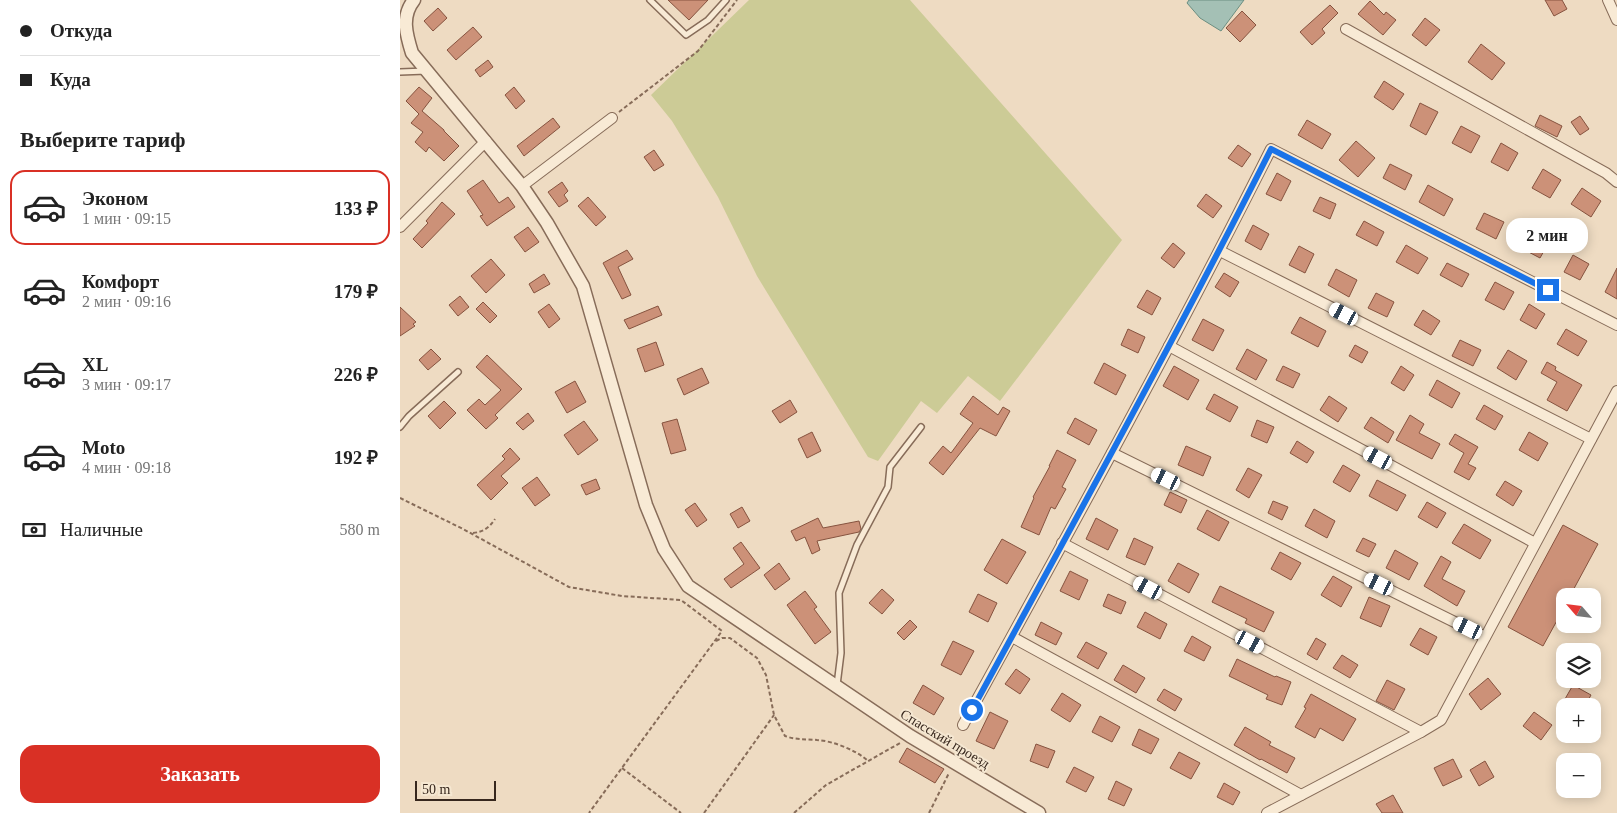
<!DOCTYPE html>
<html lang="ru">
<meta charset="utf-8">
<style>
:root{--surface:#fff;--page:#f6f6f6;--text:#222;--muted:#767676;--line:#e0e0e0;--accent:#d93025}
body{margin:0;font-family:"Times New Roman",serif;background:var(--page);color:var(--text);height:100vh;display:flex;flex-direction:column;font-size:19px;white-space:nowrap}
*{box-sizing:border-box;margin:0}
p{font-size:16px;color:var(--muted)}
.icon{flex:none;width:28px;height:28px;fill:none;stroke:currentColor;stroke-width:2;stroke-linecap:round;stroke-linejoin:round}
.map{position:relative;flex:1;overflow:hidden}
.drawer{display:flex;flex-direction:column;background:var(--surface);width:400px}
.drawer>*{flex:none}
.top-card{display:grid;align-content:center;height:110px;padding:0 20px;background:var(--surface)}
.needle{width:32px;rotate:298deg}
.buttons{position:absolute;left:1156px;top:588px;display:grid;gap:10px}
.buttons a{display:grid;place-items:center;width:45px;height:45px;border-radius:10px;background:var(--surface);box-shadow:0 2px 12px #0003;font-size:25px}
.scale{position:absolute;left:15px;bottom:12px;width:81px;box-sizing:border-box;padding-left:5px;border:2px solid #37271d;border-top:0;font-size:14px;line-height:18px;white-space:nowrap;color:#37271d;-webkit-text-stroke:4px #f5e7d1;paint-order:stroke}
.end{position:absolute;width:22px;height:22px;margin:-11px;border:6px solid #1a73e8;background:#fff;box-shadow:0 0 0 2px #fff}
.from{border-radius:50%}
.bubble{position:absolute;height:35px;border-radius:15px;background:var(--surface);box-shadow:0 2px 12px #0003;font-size:16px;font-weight:600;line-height:35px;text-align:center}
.car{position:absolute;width:15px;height:30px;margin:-15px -8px;border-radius:6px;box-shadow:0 0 4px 1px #0007;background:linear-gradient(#fff 24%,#345 0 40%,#fff 0 76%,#345 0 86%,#fff 0)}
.top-card b{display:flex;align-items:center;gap:18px;height:48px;font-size:19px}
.top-card b+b{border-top:1px solid var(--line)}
.top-card i{width:12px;height:12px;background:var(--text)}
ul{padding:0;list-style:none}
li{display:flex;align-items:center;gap:15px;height:75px;margin:0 10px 8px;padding:0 10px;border:2px solid transparent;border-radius:15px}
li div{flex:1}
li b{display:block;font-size:19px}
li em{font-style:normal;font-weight:600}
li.selected{border-color:var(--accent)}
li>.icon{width:45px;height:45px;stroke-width:1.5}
h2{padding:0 20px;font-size:22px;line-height:60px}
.pay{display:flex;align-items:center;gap:12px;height:55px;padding:0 20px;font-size:19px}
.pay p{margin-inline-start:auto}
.cta{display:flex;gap:10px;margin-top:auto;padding:10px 20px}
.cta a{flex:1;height:58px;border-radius:15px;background:var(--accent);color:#fff;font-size:20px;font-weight:600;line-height:58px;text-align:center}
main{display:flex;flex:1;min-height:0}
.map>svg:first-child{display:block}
.green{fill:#cccb96}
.water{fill:#a4c0b5;stroke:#6b8e81}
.building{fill:#cc9178;stroke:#86533f}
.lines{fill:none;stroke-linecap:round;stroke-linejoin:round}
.service-casing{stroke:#876c59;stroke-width:8}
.minor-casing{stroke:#876c59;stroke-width:12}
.tertiary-casing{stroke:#876c59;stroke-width:15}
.path{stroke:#876c59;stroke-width:2;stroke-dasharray:4 2.5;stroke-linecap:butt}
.service{stroke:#f8ead5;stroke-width:5}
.minor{stroke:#f8ead5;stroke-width:10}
.tertiary{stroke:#f8ead5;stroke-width:12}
.route{stroke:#1a73e8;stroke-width:6}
.labels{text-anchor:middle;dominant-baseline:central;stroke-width:4;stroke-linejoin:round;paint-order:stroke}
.street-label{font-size:14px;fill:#37271d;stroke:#f5e7d1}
</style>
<main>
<section class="drawer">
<div class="top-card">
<b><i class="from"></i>Откуда</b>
<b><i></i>Куда</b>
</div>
<h2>Выберите тариф</h2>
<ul>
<li class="selected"><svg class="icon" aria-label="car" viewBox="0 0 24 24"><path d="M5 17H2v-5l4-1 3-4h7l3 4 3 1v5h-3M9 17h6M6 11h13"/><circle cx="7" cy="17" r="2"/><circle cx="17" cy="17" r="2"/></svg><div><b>Эконом</b><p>1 мин · 09:15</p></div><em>133 ₽</em></li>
<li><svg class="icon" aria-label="car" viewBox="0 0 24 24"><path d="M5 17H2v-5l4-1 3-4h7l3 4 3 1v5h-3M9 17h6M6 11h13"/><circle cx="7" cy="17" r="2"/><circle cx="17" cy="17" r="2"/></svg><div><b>Комфорт</b><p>2 мин · 09:16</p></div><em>179 ₽</em></li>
<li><svg class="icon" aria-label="car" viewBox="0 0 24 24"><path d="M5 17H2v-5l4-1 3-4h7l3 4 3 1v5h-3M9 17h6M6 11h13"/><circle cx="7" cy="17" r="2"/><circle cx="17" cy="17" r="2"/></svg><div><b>XL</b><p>3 мин · 09:17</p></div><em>226 ₽</em></li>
<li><svg class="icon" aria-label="car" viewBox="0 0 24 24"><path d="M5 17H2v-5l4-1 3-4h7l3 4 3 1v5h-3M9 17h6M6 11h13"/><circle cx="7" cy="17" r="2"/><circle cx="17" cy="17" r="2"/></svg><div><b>Moto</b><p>4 мин · 09:18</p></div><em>192 ₽</em></li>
</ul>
<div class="pay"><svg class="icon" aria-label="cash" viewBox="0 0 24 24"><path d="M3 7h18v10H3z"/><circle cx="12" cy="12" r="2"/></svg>Наличные<p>580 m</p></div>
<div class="cta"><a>Заказать</a></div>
</section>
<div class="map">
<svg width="1217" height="813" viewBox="0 0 1217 813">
<rect width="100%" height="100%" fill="#eedbc2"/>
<polygon class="green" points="349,0 510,0 722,240 600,401 568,376 537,413 521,401 478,461 468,457 357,276 318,197 272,121 251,95"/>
<polygon class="water" points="789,0 844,0 821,31 800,18 787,3"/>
<g class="building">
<polygon points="268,0 308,0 289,20"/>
<polygon points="1145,0 1162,0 1167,9 1154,16"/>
<polygon points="970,1 984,15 986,12 996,20 983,35 958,14"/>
<polygon points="930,5 938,13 922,29 925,33 912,45 900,32"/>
<polygon points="38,8 47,18 33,31 24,21"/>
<polygon points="842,11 856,25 840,42 826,28"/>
<polygon points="1025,18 1040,30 1026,46 1012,35"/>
<polygon points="73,27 82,37 56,60 47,50"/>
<polygon points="1081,44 1105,63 1092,80 1068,62"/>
<polygon points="88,60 93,67 80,77 75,70"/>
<polygon points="984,81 1004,94 993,110 974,97"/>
<polygon points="19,87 32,98 22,111 44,130 44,131 59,146 44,161 29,147 26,152 15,142 23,132 11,123 19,114 6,101"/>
<polygon points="114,87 125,101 116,109 105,95"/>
<polygon points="1020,103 1038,112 1026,135 1010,126"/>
<polygon points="1140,115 1162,126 1157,137 1135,126"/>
<polygon points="1180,116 1189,129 1180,135 1171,122"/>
<polygon points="153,118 160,127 124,156 117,146"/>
<polygon points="907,120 931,134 922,149 898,135"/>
<polygon points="1061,126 1080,136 1071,153 1052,143"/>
<polygon points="956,141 975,158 958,177 939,160"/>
<polygon points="1101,143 1118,153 1108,171 1091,162"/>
<polygon points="838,145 851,154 842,167 828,158"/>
<polygon points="254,150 264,165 254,171 244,157"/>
<polygon points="990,164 1012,175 1005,190 983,178"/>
<polygon points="1143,169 1161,180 1150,198 1132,188"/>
<polygon points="877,173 891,181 881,201 866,194"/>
<polygon points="83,180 99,203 108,197 115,207 87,226 80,216 83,215 67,191"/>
<polygon points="162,182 168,191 164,195 168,201 159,207 148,192"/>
<polygon points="1028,185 1053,199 1044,216 1019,202"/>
<polygon points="1182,188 1201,201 1191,217 1171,204"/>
<polygon points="806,194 822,206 813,218 797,206"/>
<polygon points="188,197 206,217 196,226 178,206"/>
<polygon points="920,197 936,204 930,219 913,211"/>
<polygon points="42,202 55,214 22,248 13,239 28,223 26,221"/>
<polygon points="1084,213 1104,222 1096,239 1076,229"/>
<polygon points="964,221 984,232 977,246 956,235"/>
<polygon points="853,225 869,234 861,250 845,241"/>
<polygon points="128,227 139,242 125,252 114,237"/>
<polygon points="1130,231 1149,242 1140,258 1121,248"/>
<polygon points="773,243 785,253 774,268 761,258"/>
<polygon points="1006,245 1028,258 1018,274 996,262"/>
<polygon points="899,246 914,254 905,273 889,265"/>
<polygon points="227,250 233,259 218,267 231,295 222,299 203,263"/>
<polygon points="1173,255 1189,264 1180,280 1164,272"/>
<polygon points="91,259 105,275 86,293 71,276"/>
<polygon points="1047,263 1069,274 1062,287 1040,275"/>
<polygon points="1217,268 1217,299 1205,292"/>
<polygon points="936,269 957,280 949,297 928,285"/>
<polygon points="824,273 839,282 830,297 815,287"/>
<polygon points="144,274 150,284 134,293 129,284"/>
<polygon points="1095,282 1114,292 1104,310 1085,300"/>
<polygon points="747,290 761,298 752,315 737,307"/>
<polygon points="976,293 994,302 987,317 968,308"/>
<polygon points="60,296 69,307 58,316 49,305"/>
<polygon points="83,302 97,316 90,323 76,309"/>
<polygon points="149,304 160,319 149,328 138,312"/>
<polygon points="1129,304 1145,314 1136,329 1120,320"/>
<polygon points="258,306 262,315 229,329 224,320"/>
<polygon points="0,307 16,322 13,324 15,326 0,336"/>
<polygon points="1023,310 1040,321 1031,335 1014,325"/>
<polygon points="900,317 926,331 918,347 891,333"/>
<polygon points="803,319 824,330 813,351 792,340"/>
<polygon points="728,329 745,337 738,353 721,345"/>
<polygon points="1166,329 1187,341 1178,356 1157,344"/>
<polygon points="1060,340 1081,350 1073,366 1052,356"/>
<polygon points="256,342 264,365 245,372 237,349"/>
<polygon points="955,345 968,352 962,363 949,356"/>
<polygon points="31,349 41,359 28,370 19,360"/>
<polygon points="847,349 867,360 856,380 836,369"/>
<polygon points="1108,350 1127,361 1116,380 1097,368"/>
<polygon points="87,355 122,389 95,415 98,418 86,429 67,410 79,399 85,405 101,390 76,367"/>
<polygon points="1147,362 1156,367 1155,370 1182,385 1167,411 1147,400 1157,382 1141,373"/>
<polygon points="704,363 726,375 716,395 694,383"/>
<polygon points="774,366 799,380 788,400 763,386"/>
<polygon points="883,366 900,374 893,388 876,380"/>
<polygon points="1001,366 1014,375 1004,391 991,383"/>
<polygon points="302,368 309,383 284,395 277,379"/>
<polygon points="1037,380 1060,393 1052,408 1029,395"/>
<polygon points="175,381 186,402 167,413 155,392"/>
<polygon points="814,394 838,407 830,422 806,409"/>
<polygon points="573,396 598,415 603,407 610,411 596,436 580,428 543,475 529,463 543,446 551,453 573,423 560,414"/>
<polygon points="929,396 947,408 938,422 920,410"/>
<polygon points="390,400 397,412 380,423 372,411"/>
<polygon points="44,401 56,413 40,429 28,416"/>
<polygon points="1084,405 1103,416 1095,430 1076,419"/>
<polygon points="128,413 134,421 123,430 116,423"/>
<polygon points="1010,415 1024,424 1019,433 1040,444 1032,459 996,440"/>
<polygon points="971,417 994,432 988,443 964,428"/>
<polygon points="675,418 697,430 689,445 667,433"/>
<polygon points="277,419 286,450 271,454 262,423"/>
<polygon points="857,420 874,427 867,443 851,436"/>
<polygon points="184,421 198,440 178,455 164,435"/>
<polygon points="412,432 421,451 407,458 398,439"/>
<polygon points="1129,432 1148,443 1138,461 1119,450"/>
<polygon points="1055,434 1078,447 1068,464 1076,468 1069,480 1054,472 1064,453 1049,444"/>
<polygon points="897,441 914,452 907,463 890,453"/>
<polygon points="786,446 811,457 803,476 778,465"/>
<polygon points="110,448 120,459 101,476 108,483 91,500 77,485 105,459 102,456"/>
<polygon points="657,450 676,460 662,487 666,489 655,509 651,507 639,535 621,527 634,498 633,497 650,466 649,466"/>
<polygon points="943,465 960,475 950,492 933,482"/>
<polygon points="848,468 862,475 849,498 836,490"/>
<polygon points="137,477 150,495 135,506 122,488"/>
<polygon points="196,479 200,489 186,495 181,485"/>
<polygon points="977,480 1006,495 997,511 969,496"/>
<polygon points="1105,481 1122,491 1113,506 1096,495"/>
<polygon points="770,492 787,500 781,513 764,505"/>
<polygon points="873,501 888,507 882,520 868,513"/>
<polygon points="1027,502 1046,513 1037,528 1018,517"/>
<polygon points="295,503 307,520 297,527 285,510"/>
<polygon points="342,507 350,521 338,528 330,514"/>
<polygon points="914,509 935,521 927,538 905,526"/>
<polygon points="807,510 829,522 819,541 797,529"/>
<polygon points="418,518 423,528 459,521 461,529 459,532 417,541 420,550 412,554 405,537 396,541 391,531"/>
<polygon points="696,518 718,530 708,550 686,539"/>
<polygon points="1064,524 1091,540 1080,559 1052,543"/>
<polygon points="1163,525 1198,544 1170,596 1165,596 1165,606 1143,646 1108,627"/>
<polygon points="734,538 753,547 745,565 726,557"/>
<polygon points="963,538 976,544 969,557 956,551"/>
<polygon points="602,539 626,552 607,584 584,570"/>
<polygon points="341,542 360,568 331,588 324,579 344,564 333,548"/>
<polygon points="995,550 1018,563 1009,580 986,568"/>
<polygon points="880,552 901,563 891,580 871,569"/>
<polygon points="1041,556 1051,562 1042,579 1065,591 1057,606 1024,586"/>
<polygon points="379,563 390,579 375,590 364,575"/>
<polygon points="778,563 799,574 789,593 768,581"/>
<polygon points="670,571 688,580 679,600 660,591"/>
<polygon points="933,576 952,587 941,607 921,595"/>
<polygon points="820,586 874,612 864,632 845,623 847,619 812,602"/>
<polygon points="482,589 494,600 482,614 469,603"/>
<polygon points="405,591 417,607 414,609 431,632 415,644 387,605"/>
<polygon points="578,594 597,603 588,622 569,612"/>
<polygon points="708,594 726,602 721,614 703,606"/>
<polygon points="969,597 990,606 981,627 960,618"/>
<polygon points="745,612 767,624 760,639 737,627"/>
<polygon points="510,620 517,627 504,640 497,633"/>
<polygon points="641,622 662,633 656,645 635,635"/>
<polygon points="1020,628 1037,637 1028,655 1010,645"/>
<polygon points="792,636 811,647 804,661 784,651"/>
<polygon points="916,638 926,644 917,660 907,654"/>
<polygon points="553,641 574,651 561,675 541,665"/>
<polygon points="686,642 707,653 698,669 677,657"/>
<polygon points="942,655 958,665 950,678 933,668"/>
<polygon points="837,659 875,677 876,676 891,682 882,705 866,699 868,695 829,676"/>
<polygon points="723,665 745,678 736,693 714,680"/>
<polygon points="616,669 630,679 620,694 605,684"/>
<polygon points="1088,678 1101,694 1081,710 1069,694"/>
<polygon points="987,680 1005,689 994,710 976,701"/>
<polygon points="523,685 544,698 534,715 513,703"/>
<polygon points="1173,685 1191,695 1185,706 1178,706 1165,699"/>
<polygon points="764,689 782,699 775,711 757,700"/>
<polygon points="662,693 681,705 670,722 651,710"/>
<polygon points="911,694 956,719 943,741 920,728 915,738 895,727 906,708 904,707"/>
<polygon points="590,712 608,721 594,749 576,741"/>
<polygon points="1134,712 1152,725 1141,740 1123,726"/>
<polygon points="700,716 720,727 712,742 692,732"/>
<polygon points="845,727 871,742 869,745 895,758 887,773 861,759 860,760 834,745"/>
<polygon points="739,729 759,739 751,754 732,745"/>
<polygon points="636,744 655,751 648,768 630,761"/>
<polygon points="507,748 544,769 535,783 499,762"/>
<polygon points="779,752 800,763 791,779 770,768"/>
<polygon points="1053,759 1062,777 1043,786 1034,768"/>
<polygon points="1085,761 1094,777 1079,786 1070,770"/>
<polygon points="674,767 694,777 686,792 666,782"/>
<polygon points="716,781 732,789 724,806 708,799"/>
<polygon points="824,783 840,792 833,805 817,797"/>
<polygon points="993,795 1003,813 982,813 976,804"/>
</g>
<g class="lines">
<g class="service-casing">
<g id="service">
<polyline points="250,0 286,35 308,20 326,0"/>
<polyline points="0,72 26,71"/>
<polyline points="0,427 9,416 58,372"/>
<polyline points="437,685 441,653 439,593 457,545 488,487 490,467 521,427"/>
</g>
</g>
<g class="minor-casing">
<g id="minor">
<polyline points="1208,0 1217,20"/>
<polyline points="946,29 1206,173 1217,182"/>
<polyline points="122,186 212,118"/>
<polyline points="0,227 86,141"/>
<polyline points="820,251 1191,439"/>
<polyline points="769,346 1135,543"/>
<polyline points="712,453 1085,637"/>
<polyline points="662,543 1021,732"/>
<polyline points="612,637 901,795"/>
<path d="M563 725C668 534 773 344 871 149L1217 325"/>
<polyline points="867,813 1021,732 1041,720 1217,391"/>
</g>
</g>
<g class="tertiary-casing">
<path id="tertiary" d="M14 0C1 16 6 34 12 53L122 186 147 223 183 286 246 505 264 549 288 586 510 736 639 813"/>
</g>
<g class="path">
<polyline points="219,112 298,51 337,0"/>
<polyline points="0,498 63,529 169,587 222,596 281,600 322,631 189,813"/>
<path d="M73 533C83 532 89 528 95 519"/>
<path d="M316 641 322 638H330L357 658 366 675 374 715 385 736C396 740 406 739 417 740 433 741 456 750 468 761"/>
<polyline points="222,768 281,813"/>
<polyline points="304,813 374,715"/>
<polyline points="394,813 426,785 500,743"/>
<polyline points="529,813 549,773"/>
</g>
<use href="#service" class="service"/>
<use href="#minor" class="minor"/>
<use href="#tertiary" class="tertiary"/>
</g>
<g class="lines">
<path class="route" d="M572 710C673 524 775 339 871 149L1148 290"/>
</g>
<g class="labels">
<g class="street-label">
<text transform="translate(545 739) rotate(31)">Спасский проезд</text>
</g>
</g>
</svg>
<div class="buttons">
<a><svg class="needle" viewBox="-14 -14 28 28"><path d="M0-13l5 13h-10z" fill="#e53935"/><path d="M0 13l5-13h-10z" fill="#767676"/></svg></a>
<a><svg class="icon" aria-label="layers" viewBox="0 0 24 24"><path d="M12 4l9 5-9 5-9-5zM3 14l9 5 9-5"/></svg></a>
<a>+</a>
<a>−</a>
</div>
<div class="scale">50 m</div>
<i class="end from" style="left:572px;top:710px"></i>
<i class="end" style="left:1148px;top:290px"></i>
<div class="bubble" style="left:1106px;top:218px;width:82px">2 мин</div>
<i class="car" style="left:944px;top:314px;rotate:297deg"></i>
<i class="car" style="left:978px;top:458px;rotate:298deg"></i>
<i class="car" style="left:766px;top:479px;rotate:296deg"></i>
<i class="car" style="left:979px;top:584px;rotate:296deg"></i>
<i class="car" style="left:748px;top:588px;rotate:298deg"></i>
<i class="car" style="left:1068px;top:628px;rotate:296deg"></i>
<i class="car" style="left:850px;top:642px;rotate:118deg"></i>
</div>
</main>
